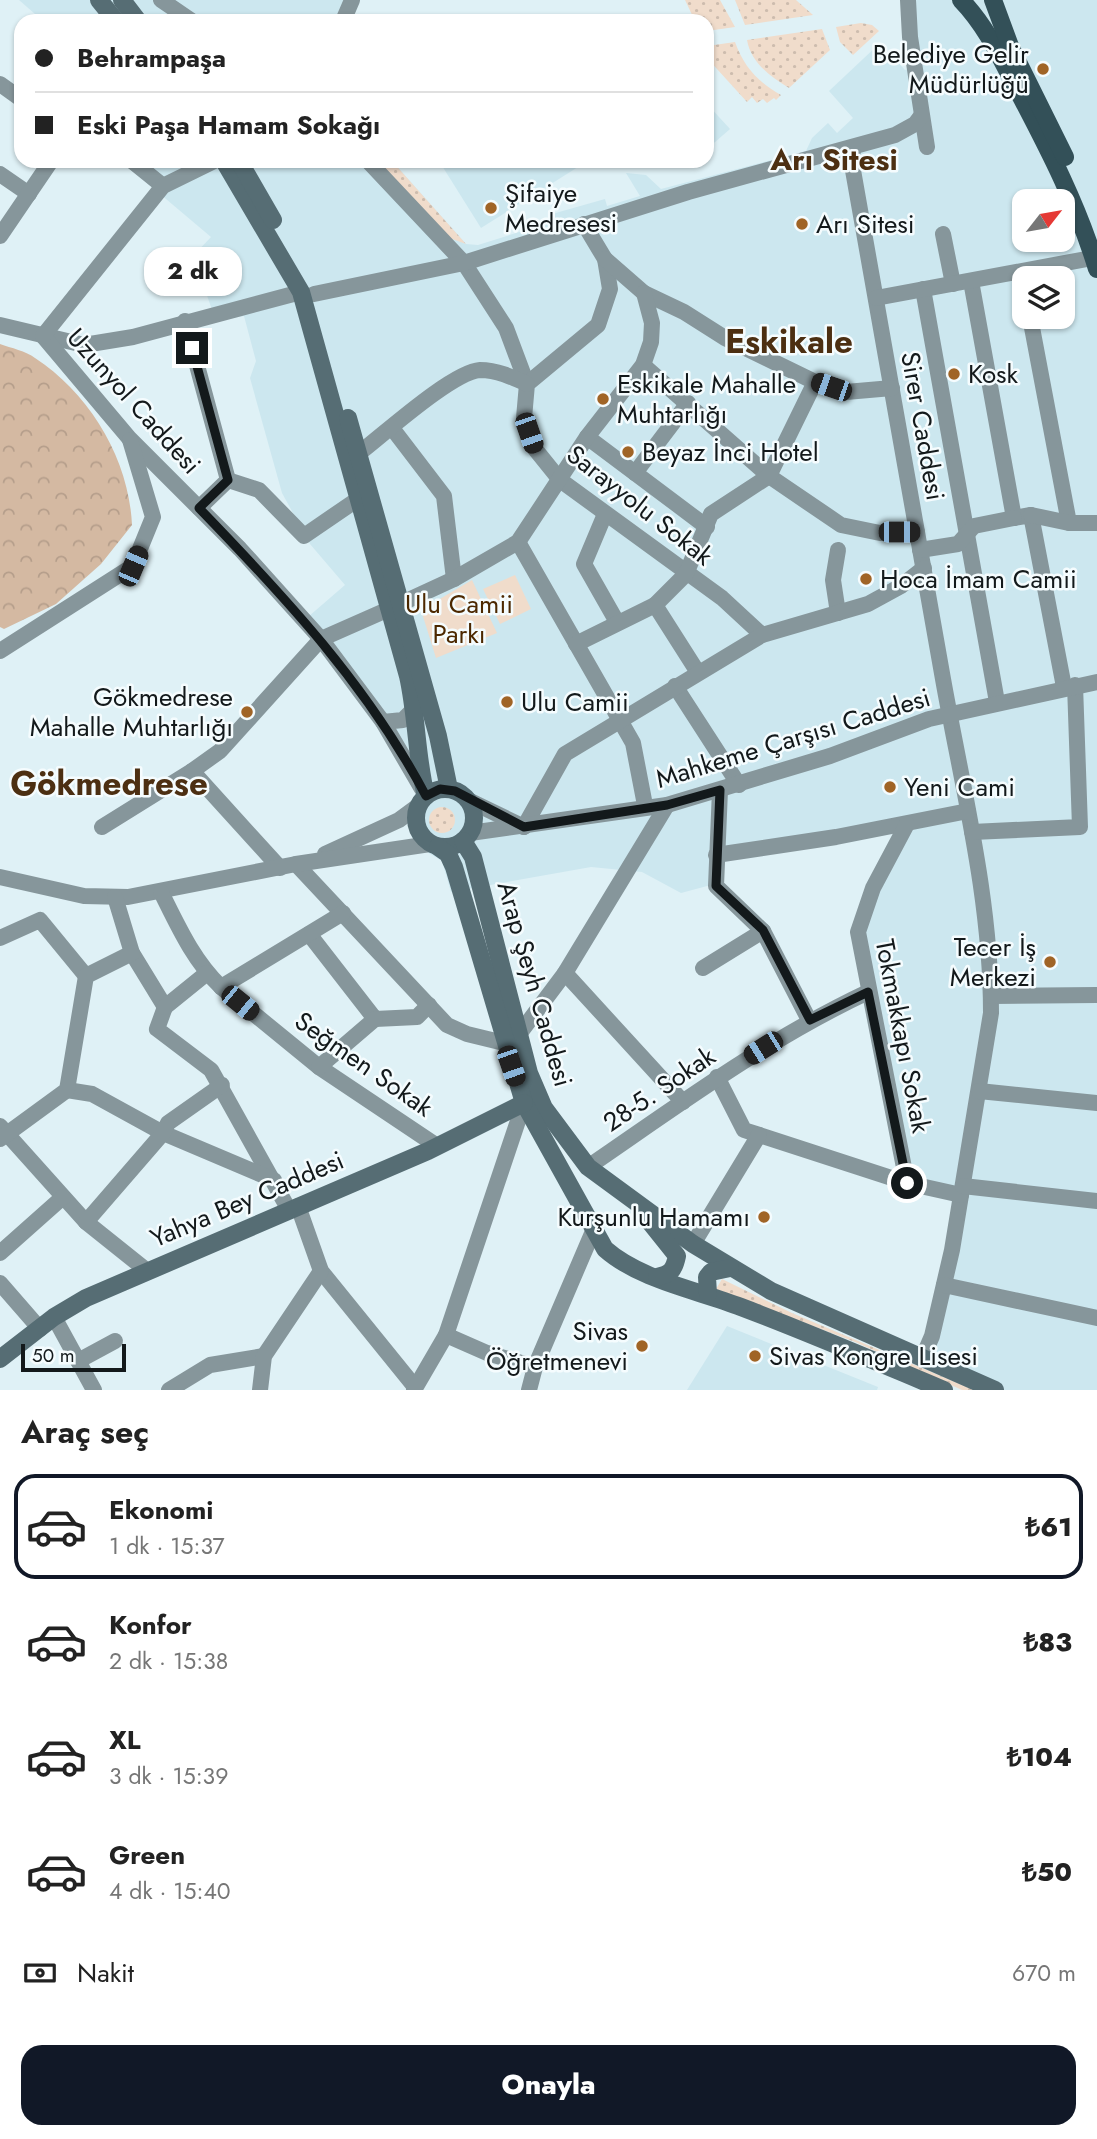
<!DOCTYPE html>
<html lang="tr">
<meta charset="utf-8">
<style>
:root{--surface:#fff;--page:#f2f2f2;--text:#222;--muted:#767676;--line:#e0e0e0;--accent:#111827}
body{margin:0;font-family:Jost,sans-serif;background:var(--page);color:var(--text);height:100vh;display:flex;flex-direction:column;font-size:26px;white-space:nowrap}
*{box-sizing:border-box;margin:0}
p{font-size:23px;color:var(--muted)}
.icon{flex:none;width:38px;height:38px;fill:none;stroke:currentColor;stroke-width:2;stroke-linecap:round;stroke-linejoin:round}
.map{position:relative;height:1390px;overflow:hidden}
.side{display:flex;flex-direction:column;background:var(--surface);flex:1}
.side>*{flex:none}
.guide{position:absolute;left:14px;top:14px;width:700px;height:154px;border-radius:21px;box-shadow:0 2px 5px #0004;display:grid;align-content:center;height:154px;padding:0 21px;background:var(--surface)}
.needle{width:46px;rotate:59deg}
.tools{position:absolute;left:1012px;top:189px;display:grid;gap:14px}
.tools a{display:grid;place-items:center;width:63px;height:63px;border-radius:14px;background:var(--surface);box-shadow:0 2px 5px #0004;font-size:35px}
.scale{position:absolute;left:21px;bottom:18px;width:105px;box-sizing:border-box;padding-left:7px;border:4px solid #13191b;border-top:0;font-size:19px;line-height:24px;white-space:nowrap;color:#13191b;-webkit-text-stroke:5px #f5fcfe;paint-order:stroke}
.end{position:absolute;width:32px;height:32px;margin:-16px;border:9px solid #13191b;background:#fff;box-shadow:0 0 0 4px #fff}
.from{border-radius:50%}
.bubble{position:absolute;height:49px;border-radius:21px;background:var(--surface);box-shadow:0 2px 5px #0004;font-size:23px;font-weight:800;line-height:49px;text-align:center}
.car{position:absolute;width:21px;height:42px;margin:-21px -10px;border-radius:9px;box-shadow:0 0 5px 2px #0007;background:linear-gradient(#222 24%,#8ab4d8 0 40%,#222 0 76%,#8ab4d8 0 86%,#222 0)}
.guide b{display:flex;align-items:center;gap:24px;height:66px;font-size:26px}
.guide b+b{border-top:2px solid var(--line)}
.guide i{width:18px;height:18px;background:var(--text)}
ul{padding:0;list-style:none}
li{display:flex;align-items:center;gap:21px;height:105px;margin:0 14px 10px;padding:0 7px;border:4px solid transparent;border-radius:21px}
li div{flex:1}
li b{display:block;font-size:26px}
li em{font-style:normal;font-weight:800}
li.current{border-color:var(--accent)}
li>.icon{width:63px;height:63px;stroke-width:1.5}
h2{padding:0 21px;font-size:32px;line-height:84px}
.pay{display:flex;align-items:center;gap:18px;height:77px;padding:0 21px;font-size:26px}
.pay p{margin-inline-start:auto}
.action{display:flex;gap:14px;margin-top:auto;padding:14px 21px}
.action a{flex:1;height:80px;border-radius:21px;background:var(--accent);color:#fff;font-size:28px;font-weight:800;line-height:80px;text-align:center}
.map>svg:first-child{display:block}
.built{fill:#cce7ef;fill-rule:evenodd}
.grass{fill:url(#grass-dots)}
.forest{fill:url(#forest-crowns)}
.park{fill:#f0dccb}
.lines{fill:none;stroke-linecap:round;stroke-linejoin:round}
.street{stroke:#86969b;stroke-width:16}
.secondary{stroke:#566d74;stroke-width:18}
.primary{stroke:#335058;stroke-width:18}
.route{stroke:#13191b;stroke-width:9}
.poi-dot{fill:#a06426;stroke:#f5fcfe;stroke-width:2.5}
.labels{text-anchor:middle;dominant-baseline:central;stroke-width:5;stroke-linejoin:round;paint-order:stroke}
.poi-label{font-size:26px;fill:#13191b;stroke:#f5fcfe;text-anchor:start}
.street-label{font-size:26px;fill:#13191b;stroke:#f5fcfe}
.park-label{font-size:26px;fill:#4c2800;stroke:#f5fcfe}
.quarter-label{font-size:30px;font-weight:bold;fill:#4c2f12;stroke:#f5fcfe}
.district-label{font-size:33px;font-weight:bold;fill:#4c2f12;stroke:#f5fcfe}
</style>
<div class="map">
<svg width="1097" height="1390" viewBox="0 0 1097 1390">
<defs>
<pattern id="grass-dots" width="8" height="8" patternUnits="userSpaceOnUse" patternTransform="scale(1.75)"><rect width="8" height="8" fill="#f0dccb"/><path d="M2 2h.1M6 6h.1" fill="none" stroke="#cdbcae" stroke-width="1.8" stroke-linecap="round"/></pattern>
<pattern id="forest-crowns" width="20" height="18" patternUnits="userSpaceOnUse" patternTransform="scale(1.75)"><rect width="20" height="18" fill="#d4b9a2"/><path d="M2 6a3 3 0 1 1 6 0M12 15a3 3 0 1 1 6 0" fill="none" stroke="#b59e8b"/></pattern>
</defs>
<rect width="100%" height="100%" fill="#dff1f6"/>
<g class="built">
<polygon points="19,0 357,0 350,21 43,21"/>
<path d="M905 0H1097V1390H968L912 1366 927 1333 956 1200 903 1187 852 933 894 833 722 859V882L681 893 642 872 591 867 451 892 442 861 422 849 409 829 408 808 417 791 380 727 301 623 345 585 310 544 282 493 250 378 256 361 244 316 216 321 193 256 211 237 121 161H392L466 244 478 245 554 221 552 214 605 199 607 206 640 196 626 173 646 175 661 189 806 151 812 138 828 123 837 133 853 118 829 91 880 43 905 70 912 67ZM1024 201H1062V240H1024ZM1024 278H1062V317H1024Z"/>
<polygon points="707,104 730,129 707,149"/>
<polygon points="439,161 575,161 578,167 481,228"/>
<polygon points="727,1326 878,1387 877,1390 687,1390"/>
</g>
<g class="grass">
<polygon points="685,0 720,0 735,27 707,31 707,21 695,21"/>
<polygon points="735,0 796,0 813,15 745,25"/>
<polygon points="861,23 872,25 879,31 853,55 840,42 836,27"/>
<path d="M822 29 830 50 789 88C771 77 751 63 747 40Z"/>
<path d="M735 42C744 67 758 82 781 95L776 100 774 98 767 103 763 99 757 103 752 97 747 102 707 58V46Z"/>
<polygon points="376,161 392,161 466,244 444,236"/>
<circle cx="442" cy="820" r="13"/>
<polygon points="722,1279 792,1313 974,1390 962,1390 855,1342 716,1289"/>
</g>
<path class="forest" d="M0 344C11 348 26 351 35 358 90 394 129 459 132 525L101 564 56 604 4 629 0 627Z"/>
<g class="park">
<polygon points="515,575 531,609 500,624 483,589"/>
<polygon points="472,580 497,633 436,658 421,610"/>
</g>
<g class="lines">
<g class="street">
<polyline points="161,0 192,21"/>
<polyline points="908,0 910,37 927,147"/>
<polyline points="343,21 352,0"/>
<polyline points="0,84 21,99"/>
<path d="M854 147 851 159C882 332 912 506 943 679 963 791 991 899 991 1013L952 1250 932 1336 923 1357"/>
<polyline points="132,161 163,186"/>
<polyline points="368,161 464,263 506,328 527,384"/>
<polyline points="0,174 29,194"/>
<polyline points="584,224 605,259 610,289 598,325 527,384 524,418 535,449 560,480 722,598 762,635"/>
<polyline points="943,234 953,284"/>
<polyline points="0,236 51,161"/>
<polyline points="605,259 644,293 684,312 725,338 815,382 846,392 892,388"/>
<polyline points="971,281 1014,518 1031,515 1064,687"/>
<polyline points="923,289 997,702"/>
<polyline points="314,294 464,263 688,192 895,135 915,124 921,116"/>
<polyline points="876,298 1097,257"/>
<polyline points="1030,317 1069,523"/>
<polyline points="185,321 228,480 199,508"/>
<polyline points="0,325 84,345 133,337 301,292"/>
<polyline points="43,336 129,438 240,549 321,639 383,722 422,789"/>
<polyline points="43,336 163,186 214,161"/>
<polyline points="643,365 769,476 841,525 880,533 917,532"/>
<polyline points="392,428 444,496 454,579"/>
<polyline points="587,437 707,527"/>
<path d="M358 454C383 435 452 372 480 370 497 370 512 377 527 384"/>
<polyline points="635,473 688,403"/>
<polyline points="228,480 259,490 304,536 358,499"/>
<polyline points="605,514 584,564 617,622"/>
<polyline points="1031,515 1069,523 1097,523"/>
<polyline points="518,542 633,743 644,800"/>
<polyline points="920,550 958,544 974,526 1014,518"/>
<polyline points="402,603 454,579 518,542 587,437 643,365 651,342 652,323 644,293"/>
<polyline points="838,613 833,580 838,550"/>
<polyline points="576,644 655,605"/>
<polyline points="0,651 133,566 153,517 130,440"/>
<polyline points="697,671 655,605 686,574 711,514 769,476 815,382"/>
<polyline points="675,686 739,785"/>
<polyline points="383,722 403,720 415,708"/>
<polyline points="720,790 716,886 763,931 809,1020"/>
<polyline points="468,800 524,827"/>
<polyline points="102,827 192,771"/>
<polyline points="524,827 565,754 762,635 868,604 901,586 924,568"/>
<polyline points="972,832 1080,827 1075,685"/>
<polyline points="470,833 667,805 830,756 929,719 1097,682"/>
<polyline points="325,854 399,820 418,806"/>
<polyline points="716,855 836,837 968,811"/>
<polyline points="296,864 447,1025 467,1034 504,1043"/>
<polyline points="280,868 192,771 220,751 321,639 389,609"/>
<polyline points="0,877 84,896 128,897 296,864 430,844"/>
<path d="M161 892C178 926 193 960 221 987L319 1067 437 1146"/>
<polyline points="115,897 132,953 165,1007"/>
<polyline points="309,934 375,1019 417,1017 429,1005"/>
<polyline points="0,938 40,920 86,976"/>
<polyline points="703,968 763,931"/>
<polyline points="565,973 683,1102"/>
<polyline points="221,987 343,913"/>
<polyline points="991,996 1097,995"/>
<polyline points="165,1007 157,1029 211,1070 289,1210"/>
<polyline points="165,1007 207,973"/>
<polyline points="517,1037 565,973 667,805"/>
<polyline points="319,1067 375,1019"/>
<polyline points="717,1077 744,1130 907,1183 961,1195"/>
<polyline points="67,1090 92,1094 163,1133 274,1180"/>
<polyline points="979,1091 1097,1103"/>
<polyline points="0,1126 86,1222 146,1270"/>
<polyline points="0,1139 67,1090 86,976 132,953"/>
<path d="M588 1167C680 1104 768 1039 868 992"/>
<polyline points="907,1183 858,932 873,888 907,824"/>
<polyline points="963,1186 1097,1201"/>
<polyline points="298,1206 321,1271 415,1387"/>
<polyline points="86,1222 163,1133 168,1123 222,1085"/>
<polyline points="693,1244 759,1135"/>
<polyline points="0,1253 63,1197"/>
<polyline points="0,1283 40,1329"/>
<polyline points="944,1285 1097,1318"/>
<polyline points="54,1317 94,1390"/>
<polyline points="446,1335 487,1353 535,1367"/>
<polyline points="78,1361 115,1341"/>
<polyline points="169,1390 210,1365 264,1356"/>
<polyline points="260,1390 264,1356 321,1271"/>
<polyline points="414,1390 446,1335 524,1103"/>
<polyline points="529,1390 535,1367 594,1229"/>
</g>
<g class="secondary">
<polyline points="99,0 116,21"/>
<polyline points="122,0 138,21"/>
<path d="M224 161 301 292 408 676C417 716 416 756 426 796"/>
<polyline points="239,161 273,220"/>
<polyline points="348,418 438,736 449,789"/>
<circle cx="445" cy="818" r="29"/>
<polyline points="463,841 473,857 529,1073 544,1108 588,1167 693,1244 771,1291 995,1390"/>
<path d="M438 847 448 854 454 867 524 1103 605 1249C640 1280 697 1290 741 1307 810 1333 877 1362 944 1390"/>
<path d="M649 1221 677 1256C674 1270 671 1274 657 1277"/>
<polyline points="708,1294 707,1277 711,1272 730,1268"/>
<polyline points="0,1359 54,1317 86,1298 428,1151 524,1103"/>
</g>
<g class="primary">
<path d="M961 0C987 27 1001 59 1018 91 1049 150 1078 206 1097 269"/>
<polyline points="993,0 1010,46 1065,157"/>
</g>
</g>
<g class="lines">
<path class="route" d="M192 348 228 480 199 508C285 597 368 686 426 796L440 789 455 791 524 827 667 805 720 790 716 886 763 930 810 1020 868 992 907 1183"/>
</g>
<g class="poi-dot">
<circle cx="1043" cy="69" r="7"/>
<circle cx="491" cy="208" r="7"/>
<circle cx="802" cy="224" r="7"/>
<circle cx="954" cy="374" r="7"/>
<circle cx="603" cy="399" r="7"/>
<circle cx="628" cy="452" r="7"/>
<circle cx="866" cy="579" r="7"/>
<circle cx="507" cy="702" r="7"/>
<circle cx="247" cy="712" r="7"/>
<circle cx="890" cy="787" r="7"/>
<circle cx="1050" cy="962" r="7"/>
<circle cx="764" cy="1217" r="7"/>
<circle cx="642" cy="1346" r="7"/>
<circle cx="755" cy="1356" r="7"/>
</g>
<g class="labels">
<g class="poi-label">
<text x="1029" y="54" text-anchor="end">Belediye Gelir<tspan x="1029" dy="30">Müdürlüğü</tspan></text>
<text x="505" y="193">Şifaiye<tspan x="505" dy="30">Medresesi</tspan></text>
<text x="816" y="224">Arı Sitesi</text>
<text x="968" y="374">Kosk</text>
<text x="617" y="384">Eskikale Mahalle<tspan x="617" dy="30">Muhtarlığı</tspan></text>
<text x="642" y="452">Beyaz İnci Hotel</text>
<text x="880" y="579">Hoca İmam Camii</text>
<text x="233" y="697" text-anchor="end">Gökmedrese<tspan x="233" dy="30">Mahalle Muhtarlığı</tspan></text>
<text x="521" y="702">Ulu Camii</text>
<text x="904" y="787">Yeni Cami</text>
<text x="1036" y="947" text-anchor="end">Tecer İş<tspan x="1036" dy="30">Merkezi</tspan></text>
<text x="750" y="1217" text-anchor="end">Kurşunlu Hamamı</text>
<text x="628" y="1331" text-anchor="end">Sivas<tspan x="628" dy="30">Öğretmenevi</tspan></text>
<text x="769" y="1356">Sivas Kongre Lisesi</text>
</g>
<g class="street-label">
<text transform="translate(134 401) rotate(48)">Uzunyol Caddesi</text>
<text transform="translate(923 426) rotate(80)">Sirer Caddesi</text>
<text transform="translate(640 505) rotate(38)">Sarayyolu Sokak</text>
<text transform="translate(793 738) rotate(-17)">Mahkeme Çarşısı Caddesi</text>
<text transform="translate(535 984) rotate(74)">Arap Şeyh Caddesi</text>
<text transform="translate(903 1036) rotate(79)">Tokmakkapı Sokak</text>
<text transform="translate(364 1064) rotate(35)">Seğmen Sokak</text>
<text transform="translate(659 1089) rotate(-34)">28-5. Sokak</text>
<text transform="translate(247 1199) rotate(-23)">Yahya Bey Caddesi</text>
</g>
<g class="park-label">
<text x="459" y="604">Ulu Camii<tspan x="459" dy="30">Parkı</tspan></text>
</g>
<g class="quarter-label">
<text x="834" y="159">Arı Sitesi</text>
</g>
<g class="district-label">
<text x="789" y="341">Eskikale</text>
<text x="109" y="783">Gökmedrese</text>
</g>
</g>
</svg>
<div class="tools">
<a><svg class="needle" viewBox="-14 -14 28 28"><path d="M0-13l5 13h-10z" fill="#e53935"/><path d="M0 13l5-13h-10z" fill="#767676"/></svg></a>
<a><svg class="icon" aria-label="layers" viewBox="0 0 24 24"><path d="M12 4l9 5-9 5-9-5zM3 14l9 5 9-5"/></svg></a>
</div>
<div class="scale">50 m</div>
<i class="end from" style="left:907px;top:1183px"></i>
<i class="end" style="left:192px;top:348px"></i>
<div class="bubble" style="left:144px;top:247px;width:98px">2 dk</div>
<i class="car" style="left:831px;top:387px;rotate:289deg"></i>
<i class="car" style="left:529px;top:433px;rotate:161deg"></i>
<i class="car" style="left:899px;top:532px;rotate:90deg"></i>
<i class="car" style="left:133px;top:566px;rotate:23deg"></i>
<i class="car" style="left:240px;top:1003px;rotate:129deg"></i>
<i class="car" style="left:763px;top:1048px;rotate:238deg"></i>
<i class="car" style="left:511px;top:1066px;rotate:161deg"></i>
<div class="guide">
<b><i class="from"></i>Behrampaşa</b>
<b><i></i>Eski Paşa Hamam Sokağı</b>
</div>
</div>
<section class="side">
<h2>Araç seç</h2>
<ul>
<li class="current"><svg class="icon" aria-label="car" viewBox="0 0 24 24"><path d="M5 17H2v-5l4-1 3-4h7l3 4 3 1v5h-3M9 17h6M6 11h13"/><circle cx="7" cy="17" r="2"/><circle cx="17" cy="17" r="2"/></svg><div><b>Ekonomi</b><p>1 dk · 15:37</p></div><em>₺61</em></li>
<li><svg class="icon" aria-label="car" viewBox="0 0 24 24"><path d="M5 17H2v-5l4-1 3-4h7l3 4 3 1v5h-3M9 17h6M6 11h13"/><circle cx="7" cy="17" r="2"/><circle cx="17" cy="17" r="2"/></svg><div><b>Konfor</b><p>2 dk · 15:38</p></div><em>₺83</em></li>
<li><svg class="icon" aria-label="car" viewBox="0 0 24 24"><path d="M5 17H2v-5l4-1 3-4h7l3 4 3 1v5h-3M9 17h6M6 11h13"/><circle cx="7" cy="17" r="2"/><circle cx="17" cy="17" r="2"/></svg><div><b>XL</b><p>3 dk · 15:39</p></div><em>₺104</em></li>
<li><svg class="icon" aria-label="car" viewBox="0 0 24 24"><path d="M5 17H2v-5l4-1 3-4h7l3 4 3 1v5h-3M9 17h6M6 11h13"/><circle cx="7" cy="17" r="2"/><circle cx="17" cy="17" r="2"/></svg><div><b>Green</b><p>4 dk · 15:40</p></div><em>₺50</em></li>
</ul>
<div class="pay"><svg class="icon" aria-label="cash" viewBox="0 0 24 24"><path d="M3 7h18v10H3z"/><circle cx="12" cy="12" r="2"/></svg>Nakit<p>670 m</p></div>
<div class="action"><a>Onayla</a></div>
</section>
